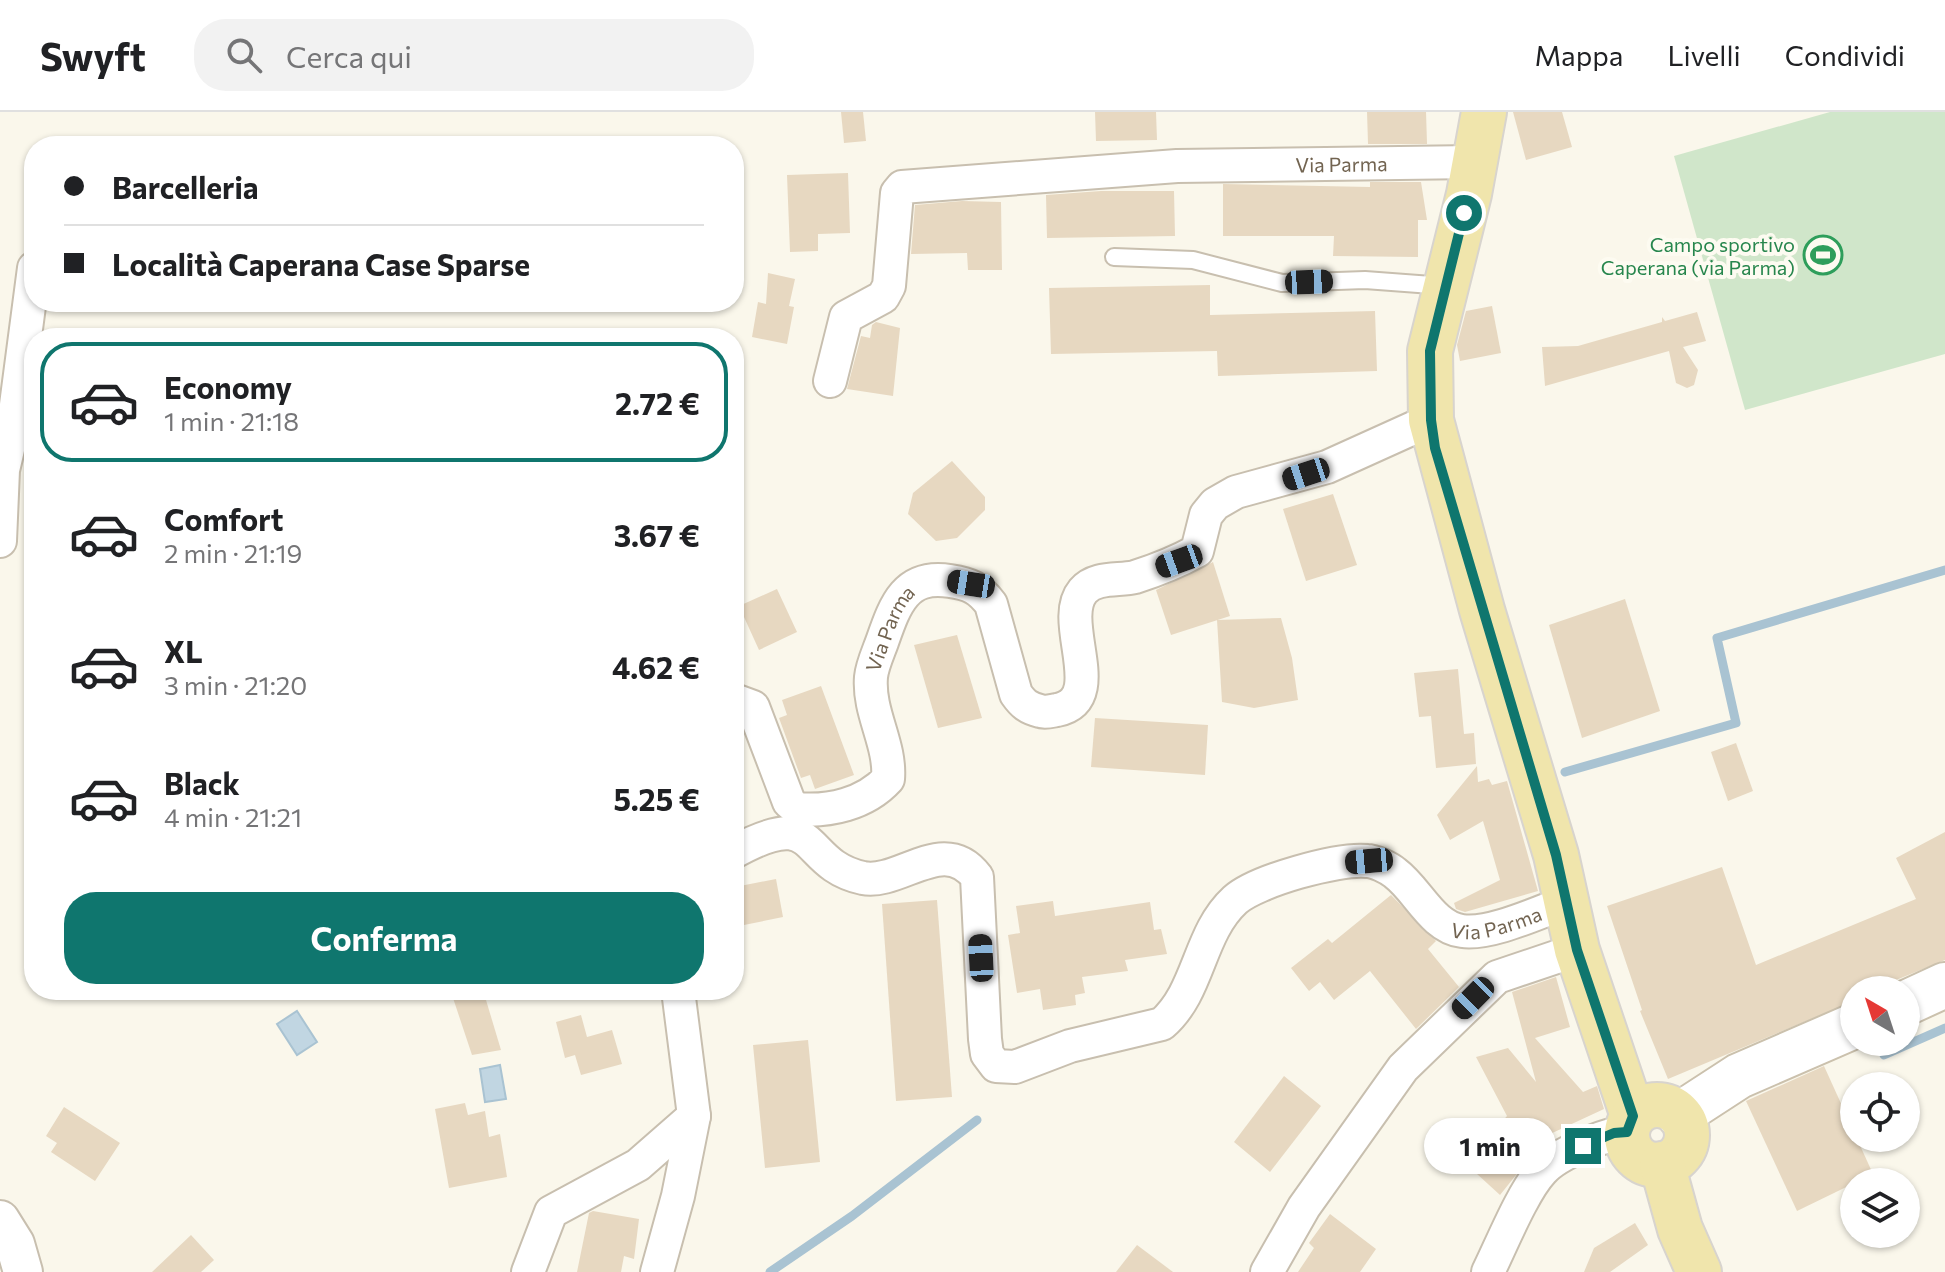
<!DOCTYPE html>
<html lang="it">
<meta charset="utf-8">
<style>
:root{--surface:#fff;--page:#f2f2f2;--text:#202124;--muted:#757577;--line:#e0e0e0;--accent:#0f766e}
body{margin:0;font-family:Commissioner,sans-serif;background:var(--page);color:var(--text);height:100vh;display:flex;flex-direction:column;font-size:30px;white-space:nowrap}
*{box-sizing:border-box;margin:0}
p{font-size:26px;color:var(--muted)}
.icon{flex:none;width:44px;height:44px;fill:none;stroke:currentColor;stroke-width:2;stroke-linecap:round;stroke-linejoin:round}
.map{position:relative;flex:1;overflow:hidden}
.details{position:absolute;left:24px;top:216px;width:720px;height:672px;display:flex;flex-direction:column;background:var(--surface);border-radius:32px;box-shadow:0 2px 6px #0004}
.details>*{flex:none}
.guide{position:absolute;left:24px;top:24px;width:720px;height:176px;border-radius:32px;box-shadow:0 2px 6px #0004;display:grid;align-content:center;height:176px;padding:0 40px;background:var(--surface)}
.needle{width:52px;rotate:321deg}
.tools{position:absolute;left:1840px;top:864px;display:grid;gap:16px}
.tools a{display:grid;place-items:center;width:80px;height:80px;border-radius:50%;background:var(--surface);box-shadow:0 2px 6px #0004;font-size:40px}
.end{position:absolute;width:36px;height:36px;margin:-18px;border:10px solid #0f766e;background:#fff;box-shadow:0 0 0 4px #fff}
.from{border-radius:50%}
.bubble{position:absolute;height:56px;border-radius:28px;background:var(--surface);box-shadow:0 2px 6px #0004;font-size:26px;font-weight:700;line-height:56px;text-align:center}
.car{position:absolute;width:24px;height:48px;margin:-24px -12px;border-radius:10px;box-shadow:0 0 6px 2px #0007;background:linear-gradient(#222 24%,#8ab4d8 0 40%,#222 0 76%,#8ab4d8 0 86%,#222 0)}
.guide b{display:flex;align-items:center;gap:28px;height:76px;font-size:30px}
.guide b+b{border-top:2px solid var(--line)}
.guide i{width:20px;height:20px;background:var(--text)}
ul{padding:14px 0 0;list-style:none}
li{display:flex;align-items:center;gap:24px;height:120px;margin:0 16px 12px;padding:0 24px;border:4px solid transparent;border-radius:32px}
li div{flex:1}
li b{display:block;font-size:30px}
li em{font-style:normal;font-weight:700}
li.current{border-color:var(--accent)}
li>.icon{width:72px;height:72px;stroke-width:1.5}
.primary-button{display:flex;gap:16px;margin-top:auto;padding:16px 40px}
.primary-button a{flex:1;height:92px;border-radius:32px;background:var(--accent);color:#fff;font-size:32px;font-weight:700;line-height:92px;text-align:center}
header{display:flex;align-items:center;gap:48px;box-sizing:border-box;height:112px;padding:0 40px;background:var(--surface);border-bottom:2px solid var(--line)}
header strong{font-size:38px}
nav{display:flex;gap:44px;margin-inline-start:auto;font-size:28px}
.search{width:560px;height:72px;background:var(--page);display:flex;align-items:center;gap:20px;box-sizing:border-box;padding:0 28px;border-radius:32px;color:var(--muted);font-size:30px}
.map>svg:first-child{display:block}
.green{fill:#d0e6ca}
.water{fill:#c1d6e2;stroke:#a9c3d2;stroke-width:2}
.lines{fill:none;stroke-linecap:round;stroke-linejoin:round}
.stream{stroke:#a9c3d2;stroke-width:9}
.building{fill:#e7d8c1}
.service-casing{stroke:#c8bfaf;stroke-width:20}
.minor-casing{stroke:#c8bfaf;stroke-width:36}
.tertiary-casing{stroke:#c8bfaf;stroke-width:42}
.secondary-casing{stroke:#cbc1ad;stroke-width:48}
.primary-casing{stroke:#d8d4ce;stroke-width:48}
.service{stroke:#fff;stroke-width:16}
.minor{stroke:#fff;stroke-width:32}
.tertiary{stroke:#fff;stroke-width:38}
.secondary{stroke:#fff;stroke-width:44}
.primary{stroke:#f0e5ac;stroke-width:44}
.route{stroke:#0f766e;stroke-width:10}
.labels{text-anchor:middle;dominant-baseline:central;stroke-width:8;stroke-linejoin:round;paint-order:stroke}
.street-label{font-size:20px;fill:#726451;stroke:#fdfbf1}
.leisure-label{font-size:20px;fill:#27864d;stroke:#fdfbf1;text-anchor:end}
</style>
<header>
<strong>Swyft</strong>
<div class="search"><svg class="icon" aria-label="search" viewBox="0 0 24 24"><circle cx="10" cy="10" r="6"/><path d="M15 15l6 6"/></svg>Cerca qui</div>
<nav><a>Mappa</a><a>Livelli</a><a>Condividi</a></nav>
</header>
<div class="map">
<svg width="1945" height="1160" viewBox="0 0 1945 1160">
<rect width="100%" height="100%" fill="#faf7eb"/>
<polygon class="green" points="1830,0 1945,0 1945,242 1745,298 1674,44"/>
<g class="water">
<polygon points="297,899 317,930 297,943 277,912"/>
<polygon points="500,953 506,987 485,990 480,957"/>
</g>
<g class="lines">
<g class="stream">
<polyline points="1565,660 1736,611 1717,526 1945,458"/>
<polyline points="1884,943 1945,916"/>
<polyline points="770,1160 852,1104 977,1008"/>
</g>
</g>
<g class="building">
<polygon points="841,0 863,0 866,29 844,31"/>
<polygon points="1095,0 1156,0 1157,28 1096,29"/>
<polygon points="1367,0 1426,0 1427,32 1368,32"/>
<polygon points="1513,0 1562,0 1572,35 1526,48"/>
<polygon points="848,61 850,121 818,122 818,139 790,140 787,63"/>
<polygon points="1370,70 1421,70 1427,108 1418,108 1418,145 1333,144 1334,124 1223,124 1223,72 1370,75"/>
<polygon points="1101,79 1174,79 1175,124 1047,126 1046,83"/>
<polygon points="962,89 1001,90 1002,158 968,158 967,141 911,142 915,93"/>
<polygon points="768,161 795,167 789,194 794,195 787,232 752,225 758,190 766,192"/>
<polygon points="1210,173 1210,203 1375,199 1377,259 1218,264 1217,239 1051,242 1049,176"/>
<polygon points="1492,194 1501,241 1460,249 1457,233 1466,199"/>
<polygon points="1697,200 1706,229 1683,235 1698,258 1694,273 1687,276 1676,271 1669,239 1545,274 1542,235 1578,234 1662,210 1662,205 1665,209"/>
<polygon points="876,210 900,216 893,284 847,277 861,224 870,226 872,213"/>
<polygon points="952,349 985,385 985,398 957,426 936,429 908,402 913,381"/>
<polygon points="1333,382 1357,453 1306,469 1283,397"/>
<polygon points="1213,450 1230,504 1171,523 1156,478"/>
<polygon points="777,477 797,520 759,538 739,494"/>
<polygon points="1625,487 1660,599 1582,626 1549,513"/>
<polygon points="1281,506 1292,546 1298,588 1254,596 1222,590 1217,508"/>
<polygon points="957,523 982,606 938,616 914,533"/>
<polygon points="1458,557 1464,622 1474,621 1476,652 1436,656 1431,604 1419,605 1414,561"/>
<polygon points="821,574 854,663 815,677 810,663 801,666 779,606 787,603 782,588"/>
<polygon points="1095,606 1208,613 1205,663 1091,655"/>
<polygon points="1736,631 1753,679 1728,689 1711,640"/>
<polygon points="1477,654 1478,670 1489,667 1492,673 1507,669 1538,779 1465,800 1456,797 1454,791 1500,768 1483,709 1450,728 1437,703"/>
<polygon points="1945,720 1945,848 1896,868 1885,878 1854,878 1854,889 1668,967 1640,899 1642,898 1607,794 1722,755 1756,853 1916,787 1896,746"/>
<polygon points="776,767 783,805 734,815 734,783 742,782 740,774"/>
<polygon points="1391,783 1436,829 1428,837 1459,875 1416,917 1370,859 1334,888 1320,870 1309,879 1291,856 1328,827 1332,831"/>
<polygon points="937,788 952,985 896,989 882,792"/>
<polygon points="1053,789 1055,804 1150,790 1154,818 1161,817 1167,842 1125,848 1128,859 1082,865 1085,881 1075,883 1076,893 1043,898 1040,877 1017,881 1008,823 1020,821 1016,794"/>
<polygon points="1556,865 1570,915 1535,926 1583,980 1597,974 1604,997 1548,1023 1500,1083 1465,1051 1507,1004 1476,945 1508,936 1536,970 1512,880"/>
<polygon points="473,878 483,878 501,938 472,943 453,886"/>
<polygon points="581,903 587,925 612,918 622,952 581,963 575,943 565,946 556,910"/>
<polygon points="808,928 820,1050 765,1056 753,933"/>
<polygon points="1824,954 1873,1062 1797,1099 1746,989"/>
<polygon points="1284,964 1321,994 1270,1060 1234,1030"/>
<polygon points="465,991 468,1003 485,999 489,1025 500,1022 507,1065 449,1076 435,997"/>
<polygon points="64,995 120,1031 95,1069 51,1040 57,1031 46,1024"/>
<polygon points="593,1099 639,1107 634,1147 624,1144 621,1160 577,1160 589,1101"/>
<polygon points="1330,1102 1376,1137 1360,1160 1298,1160 1314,1136 1309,1131"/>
<polygon points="1635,1111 1648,1133 1610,1160 1584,1160 1594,1136"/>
<polygon points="191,1123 214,1148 201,1160 152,1160"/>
<polygon points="1137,1133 1173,1160 1116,1160"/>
</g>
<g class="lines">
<g class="service-casing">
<polyline id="service" points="1114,145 1193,148 1282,171 1365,168 1445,174"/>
</g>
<g class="minor-casing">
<g id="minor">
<path id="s1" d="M830 269 846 205 883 185 889 174 897 81 902 75 1177 54 1474 50"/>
<polyline points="0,429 3,358 13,316 34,156"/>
<path id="s2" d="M734 588 753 595 789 690 797 697C829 700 865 692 888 667 891 632 868 601 871 565 872 554 878 541 882 530 895 493 905 462 950 469 970 472 979 476 991 492L1016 582C1023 592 1028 596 1040 599 1045 601 1051 599 1057 598 1110 587 1057 510 1083 479 1096 464 1119 469 1135 465 1157 458 1177 450 1197 439L1206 403 1215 392 1236 380 1327 355 1431 308"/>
<path id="s3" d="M734 740C823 691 798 752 863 766 901 773 944 721 977 765L985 927 987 942 996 954 1015 955 1070 934 1162 912C1200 879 1198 822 1235 788 1256 769 1338 746 1367 749 1375 749 1389 756 1395 761 1418 778 1432 815 1462 819 1491 823 1539 800 1567 790"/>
<polyline points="528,1160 551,1100 638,1053 694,1004"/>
<polyline points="657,1160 678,1084 694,1004 678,878"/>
<polyline points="1267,1160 1304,1095 1403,956 1497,865 1577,838"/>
<path d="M1488 1160C1501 1134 1523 1079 1542 1059 1557 1042 1605 1022 1627 1020"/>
</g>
</g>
<g class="tertiary-casing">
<polyline id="tertiary" points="0,1108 15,1132 23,1160"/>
</g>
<g class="secondary-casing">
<g id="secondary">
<polyline points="1906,891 1945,873"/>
<polyline points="1679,1003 1739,964 1854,914"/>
</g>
</g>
<g class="primary-casing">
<g id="primary">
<polyline points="1484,0 1469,82 1430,239 1431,308 1482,498 1556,743 1577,838 1633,1004"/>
<circle cx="1657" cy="1023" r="30"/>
<polyline points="1662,1052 1680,1117 1699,1160"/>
</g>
</g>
<use href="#service" class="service"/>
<use href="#minor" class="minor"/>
<use href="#tertiary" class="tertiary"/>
<use href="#secondary" class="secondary"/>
<use href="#primary" class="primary"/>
</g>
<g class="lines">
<polyline class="route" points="1464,101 1430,239 1431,308 1435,336 1556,743 1577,838 1633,1004 1627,1020 1614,1021 1583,1034"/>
</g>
<defs>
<g id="stadium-ring" transform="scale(2)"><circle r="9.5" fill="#fdfbf1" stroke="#2e9e5b" stroke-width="1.5"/><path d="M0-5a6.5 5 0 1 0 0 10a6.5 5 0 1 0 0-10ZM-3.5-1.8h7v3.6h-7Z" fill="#2e9e5b"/></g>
</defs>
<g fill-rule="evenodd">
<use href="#stadium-ring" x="1823" y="143"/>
</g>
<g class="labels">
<g class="street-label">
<text stroke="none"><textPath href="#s1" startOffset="662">Via Parma</textPath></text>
<text stroke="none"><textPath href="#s2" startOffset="388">Via Parma</textPath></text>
<text stroke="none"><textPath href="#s3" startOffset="1076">Via Parma</textPath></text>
</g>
<g class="leisure-label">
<text x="1795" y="132">Campo sportivo<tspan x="1795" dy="23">Caperana (via Parma)</tspan></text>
</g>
</g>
</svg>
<div class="tools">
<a><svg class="needle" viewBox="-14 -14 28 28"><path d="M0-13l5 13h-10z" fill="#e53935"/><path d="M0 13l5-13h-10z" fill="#757577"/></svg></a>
<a><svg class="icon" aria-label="locate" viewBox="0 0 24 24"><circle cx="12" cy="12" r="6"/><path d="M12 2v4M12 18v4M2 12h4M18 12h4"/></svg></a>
<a><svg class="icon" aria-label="layers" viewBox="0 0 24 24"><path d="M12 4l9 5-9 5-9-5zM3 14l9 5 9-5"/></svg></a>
</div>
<i class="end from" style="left:1464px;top:101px"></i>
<i class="end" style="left:1583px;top:1034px"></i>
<div class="bubble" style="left:1424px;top:1006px;width:132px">1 min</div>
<i class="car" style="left:1309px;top:170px;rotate:88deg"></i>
<i class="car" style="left:1306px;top:362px;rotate:252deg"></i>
<i class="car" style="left:1179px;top:449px;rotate:250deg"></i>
<i class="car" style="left:971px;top:472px;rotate:279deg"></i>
<i class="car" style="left:1369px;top:749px;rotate:265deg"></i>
<i class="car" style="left:981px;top:846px;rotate:357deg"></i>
<i class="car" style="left:1473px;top:886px;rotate:225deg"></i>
<div class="guide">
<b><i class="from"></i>Barcelleria</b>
<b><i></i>Località Caperana Case Sparse</b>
</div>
<section class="details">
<ul>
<li class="current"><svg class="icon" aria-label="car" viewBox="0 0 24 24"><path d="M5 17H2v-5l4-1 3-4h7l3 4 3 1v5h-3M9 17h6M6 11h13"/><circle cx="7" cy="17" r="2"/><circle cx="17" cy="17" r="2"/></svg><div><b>Economy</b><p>1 min · 21:18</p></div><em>2.72 €</em></li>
<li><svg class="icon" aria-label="car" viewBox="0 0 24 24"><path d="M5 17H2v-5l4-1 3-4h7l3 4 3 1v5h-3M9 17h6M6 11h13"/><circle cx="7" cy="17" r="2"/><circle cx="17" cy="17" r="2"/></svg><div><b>Comfort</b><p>2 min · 21:19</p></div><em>3.67 €</em></li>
<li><svg class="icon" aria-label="car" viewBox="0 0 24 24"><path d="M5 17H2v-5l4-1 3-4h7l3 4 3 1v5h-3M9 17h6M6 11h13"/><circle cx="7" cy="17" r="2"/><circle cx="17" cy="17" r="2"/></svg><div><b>XL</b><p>3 min · 21:20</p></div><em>4.62 €</em></li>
<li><svg class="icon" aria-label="car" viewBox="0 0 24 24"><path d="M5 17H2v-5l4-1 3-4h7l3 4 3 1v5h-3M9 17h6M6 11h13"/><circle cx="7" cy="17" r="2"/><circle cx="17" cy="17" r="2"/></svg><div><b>Black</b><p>4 min · 21:21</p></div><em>5.25 €</em></li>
</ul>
<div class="primary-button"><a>Conferma</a></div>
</section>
</div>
